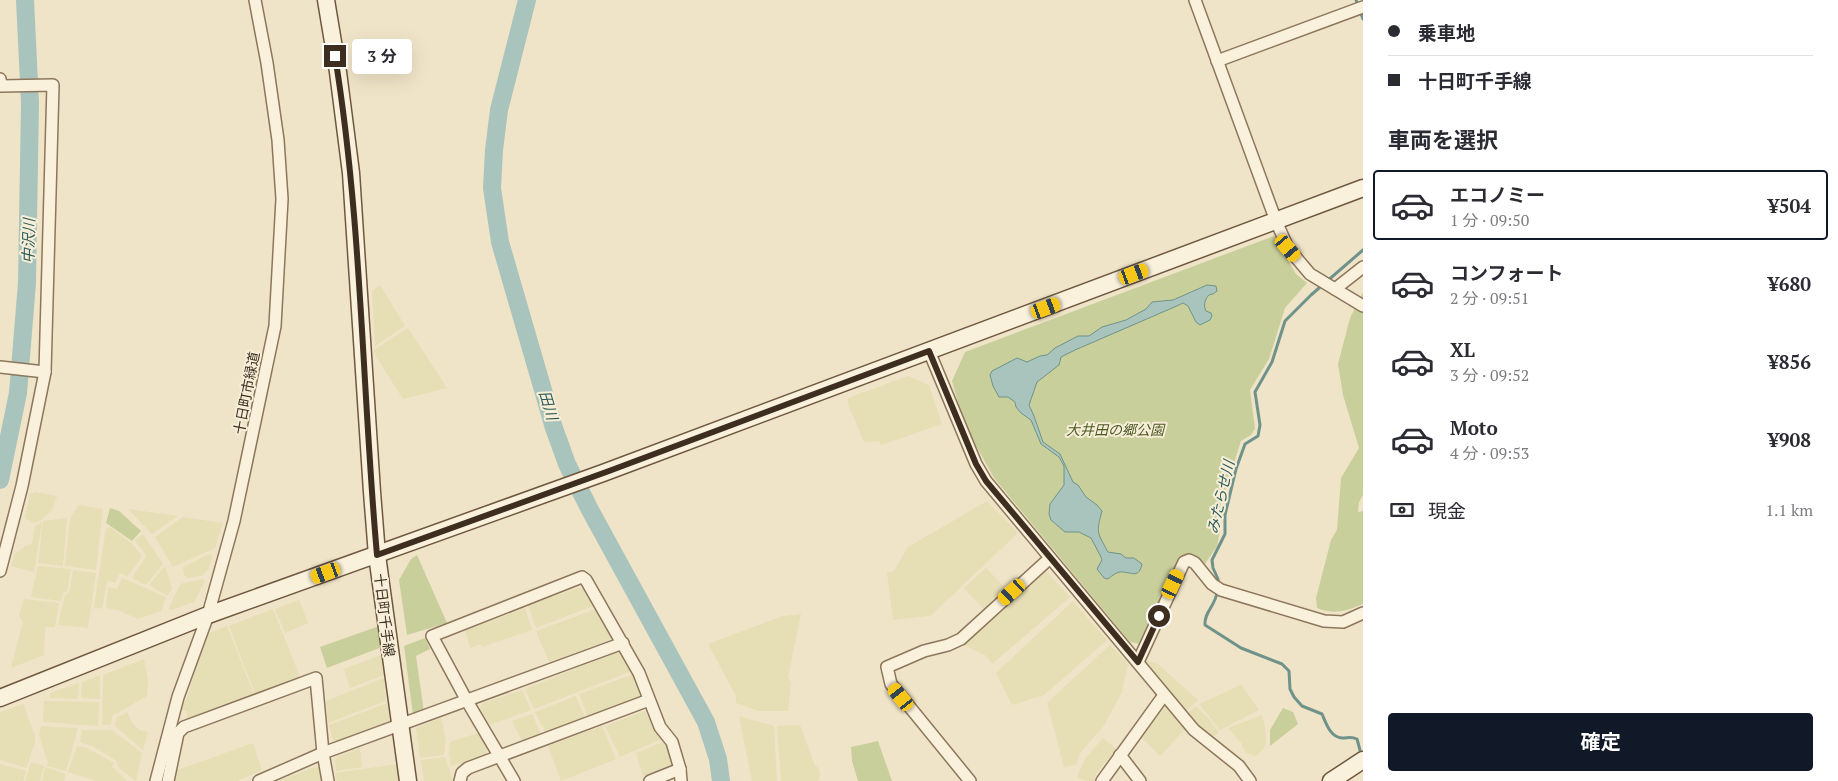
<!DOCTYPE html>
<html lang="ja">
<meta charset="utf-8">
<style>
:root{--surface:#fff;--page:#f2f2f3;--text:#2b2b33;--muted:#7c7c81;--line:#e1e1e2;--accent:#111827}
body{margin:0;font-family:"PT Serif","Noto Sans JP",serif;background:var(--page);color:var(--text);height:100vh;display:flex;flex-direction:column;font-size:19px;white-space:nowrap}
*{box-sizing:border-box;margin:0}
p{font-size:16px;color:var(--muted)}
.icon{flex:none;width:28px;height:28px;fill:none;stroke:currentColor;stroke-width:2;stroke-linecap:round;stroke-linejoin:round}
.map{position:relative;flex:1;overflow:hidden}
.details{display:flex;flex-direction:column;background:var(--surface);width:475px}
.details>*{flex:none}
.top-card{display:grid;align-content:center;height:110px;padding:0 25px;background:var(--surface)}
.end{position:absolute;width:22px;height:22px;margin:-11px;border:6px solid #3d2e20;background:#fff;box-shadow:0 0 0 2px #fff}
.from{border-radius:50%}
.bubble{position:absolute;height:35px;border-radius:5px;background:var(--surface);box-shadow:0 5px 20px #0002;font-size:16px;font-weight:700;line-height:35px;text-align:center}
.car{position:absolute;width:15px;height:30px;margin:-15px -8px;border-radius:6px;box-shadow:0 0 4px 1px #0007;background:linear-gradient(#f5c518 24%,#345 0 40%,#f5c518 0 76%,#345 0 86%,#f5c518 0)}
.top-card b{display:flex;align-items:center;gap:18px;height:48px;font-size:19px}
.top-card b+b{border-top:1px solid var(--line)}
.top-card i{width:12px;height:12px;background:var(--text)}
ul{padding:0;list-style:none}
li{display:flex;align-items:center;gap:15px;height:70px;margin:0 10px 8px;padding:0 15px;border:2px solid transparent;border-radius:5px}
li div{flex:1}
li b{display:block;font-size:19px}
li em{font-style:normal;font-weight:700}
li.on{border-color:var(--accent)}
li>.icon{width:45px;height:45px;stroke-width:1.5}
h2{padding:0 25px;font-size:22px;line-height:60px}
.pay{display:flex;align-items:center;gap:12px;height:55px;padding:0 25px;font-size:19px}
.pay p{margin-inline-start:auto}
.button{display:flex;gap:10px;margin-top:auto;padding:10px 25px}
.button a{flex:1;height:58px;border-radius:5px;background:var(--accent);color:#fff;font-size:20px;font-weight:700;line-height:58px;text-align:center}
main{display:flex;flex:1;min-height:0}
.map>svg:first-child{display:block}
.farmland{fill:#e6deb5}
.green{fill:#c9cf9b}
.water{fill:#a9c4bc;stroke:#6f938a}
.lines{fill:none;stroke-linecap:round;stroke-linejoin:round}
.stream{stroke:#6f938a;stroke-width:3}
.river{stroke:#a9c4bc;stroke-width:18}
.street-casing{stroke:#8d765c;stroke-width:14}
.secondary-casing{stroke:#6f573f;stroke-width:19}
.street{stroke:#faf1dc;stroke-width:11}
.secondary{stroke:#faf1dc;stroke-width:16}
.route{stroke:#3d2e20;stroke-width:6}
.labels{text-anchor:middle;dominant-baseline:central;stroke-width:4;stroke-linejoin:round;paint-order:stroke}
.street-label{font-size:14px;fill:#3d2e20;stroke:#f7eed8}
.park-label{font-size:14px;font-style:italic;fill:#4d5a26;stroke:#f7eed8}
.water-label{font-size:15px;font-style:italic;fill:#2f5d5a;stroke:#f7eed8}
</style>
<main>
<div class="map">
<svg width="1363" height="781" viewBox="0 0 1363 781">
<rect width="100%" height="100%" fill="#f0e4c8"/>
<g class="farmland">
<polygon points="380,285 405,326 375,346 372,291"/>
<polygon points="408,328 447,388 403,399 375,355 374,350"/>
<polygon points="908,376 929,385 942,424 881,445 879,441 864,442 848,404 848,398"/>
<polygon points="35,492 57,496 52,510 41,520 34,523 25,518 30,494"/>
<polygon points="987,501 1018,533 930,616 893,620 887,573 894,571 908,547"/>
<polygon points="78,505 103,509 96,570 65,566 70,519"/>
<polygon points="128,509 178,516 152,534"/>
<polygon points="183,517 223,523 215,548 173,567 155,537"/>
<polygon points="67,518 63,566 38,563 43,521"/>
<polygon points="42,522 34,572 11,566 14,555 25,546 32,544 35,526"/>
<polygon points="110,527 132,544 142,556 128,576 120,573 115,583 107,581 102,609 94,607 106,528"/>
<polygon points="143,534 163,564 146,585 132,578 146,556 135,540"/>
<polygon points="209,554 213,556 208,570 202,576 187,578 184,575 183,567"/>
<polygon points="38,566 71,569 67,591 63,593 61,601 31,597"/>
<polygon points="165,566 172,588 168,596 149,585"/>
<polygon points="986,568 1006,589 985,610 964,588"/>
<polygon points="73,570 96,573 88,628 58,625 65,595 69,593"/>
<polygon points="1046,571 1070,597 992,664 985,655 964,645"/>
<polygon points="122,578 166,597 161,611 138,619 118,610 106,608 108,587 117,589"/>
<polygon points="203,579 205,581 194,602 171,610 169,609 179,586 183,583"/>
<polygon points="578,588 583,588 593,606 536,628 528,605"/>
<polygon points="24,599 59,603 55,627 45,627 44,655 11,668 23,622 19,615"/>
<polygon points="299,600 308,623 285,633 275,609"/>
<polygon points="1073,601 1107,640 1044,695 1012,705 996,673"/>
<polygon points="525,608 532,630 482,647 481,644 470,648 465,630"/>
<polygon points="273,609 300,677 255,694 229,626"/>
<polygon points="596,609 612,636 610,640 549,662 536,631"/>
<polygon points="801,614 788,677 791,683 788,711 758,711 736,703 736,696 708,644 783,616"/>
<polygon points="227,626 254,695 187,719 187,711 180,709 189,693 204,635"/>
<polygon points="1110,645 1128,663 1122,692 1103,727 1080,753 1076,765 1064,767 1047,703"/>
<polygon points="620,651 632,671 534,709 525,689"/>
<polygon points="381,655 384,675 350,688 344,669"/>
<polygon points="144,659 148,681 147,696 112,716 111,725 102,725 103,675"/>
<polygon points="1145,660 1158,664 1198,700 1184,713 1143,664"/>
<polygon points="634,674 642,694 638,698 588,717 579,694"/>
<polygon points="100,675 100,699 81,698 82,682"/>
<polygon points="384,678 386,701 328,723 326,701"/>
<polygon points="79,683 78,699 50,698 50,693"/>
<polygon points="1241,685 1259,710 1220,730 1199,704"/>
<polygon points="522,690 531,710 490,725 480,708 483,703"/>
<polygon points="576,696 585,718 545,732 535,712"/>
<polygon points="44,701 99,702 98,726 43,722"/>
<polygon points="387,703 390,723 338,743 332,738 329,725"/>
<polygon points="23,704 35,736 35,742 26,768 0,760 0,712"/>
<polygon points="1162,706 1165,706 1186,728 1160,756 1141,737"/>
<polygon points="1196,706 1210,720 1218,732 1212,739 1200,730 1187,714"/>
<polygon points="645,711 654,730 662,739 620,757 605,726"/>
<polygon points="127,712 133,724 139,730 148,732 143,750 115,726 116,718"/>
<polygon points="532,714 541,734 522,741 512,721"/>
<polygon points="1262,715 1265,727 1266,744 1263,750 1255,756 1246,753 1241,743 1228,728"/>
<polygon points="739,716 774,726 777,781 752,781"/>
<polygon points="441,718 446,741 444,755 420,758 416,728"/>
<polygon points="800,725 815,766 819,768 820,776 818,781 781,781 777,726"/>
<polygon points="41,726 78,728 66,771 47,766 48,763 39,735"/>
<polygon points="602,726 616,759 561,781 548,746"/>
<polygon points="82,730 112,730 142,753 136,781 118,767 117,761 92,746 80,742"/>
<polygon points="478,733 487,749 486,756 451,766 449,754 450,742"/>
<polygon points="1103,738 1116,749 1096,774 1094,781 1086,781 1077,777 1085,759"/>
<polygon points="665,741 672,762 669,766 643,776 636,753"/>
<polygon points="253,743 262,770 237,781 173,781 175,771"/>
<polygon points="77,746 87,748 114,763 112,767 127,781 96,781 68,772"/>
<polygon points="360,748 362,767 336,771 335,761 337,757"/>
<polygon points="445,757 453,781 424,781 421,760"/>
<polygon points="31,762 44,766 40,781 25,781"/>
<polygon points="0,764 26,771 23,781 0,781"/>
<polygon points="398,764 400,781 337,781 335,773"/>
<polygon points="45,767 66,774 64,781 42,781"/>
<polygon points="315,767 321,770 323,781 278,781"/>
</g>
<g class="green">
<polygon points="1274,236 1296,274 1307,283 1285,308 1269,359 1250,390 1255,429 1251,435 1241,441 1220,507 1220,531 1217,546 1203,567 1192,556 1141,644 1130,642 994,478 964,424 952,381 965,352"/>
<path d="M1363 292V495L1359 502 1358 512 1363 511V604C1347 611 1334 615 1317 608L1316 598 1331 540 1337 530 1341 478 1359 448 1343 395 1338 364 1350 318Z"/>
<polygon points="110,508 119,511 141,531 132,541 106,523"/>
<polygon points="417,555 447,623 407,635 399,580 411,559"/>
<polygon points="379,626 382,647 327,668 320,647"/>
<polygon points="425,638 430,649 416,656 424,712 413,715 404,646"/>
<polygon points="1283,708 1293,712 1298,724 1270,746 1270,730"/>
<polygon points="878,741 892,781 858,781 852,761 851,747"/>
</g>
<path class="water" d="M1207 285 1216 286 1217 291 1213 294 1209 295C1205 299 1203 305 1206 311L1211 313 1212 316 1210 320 1200 325 1196 322 1188 306 1183 303 1179 305 1075 350 1061 357 1059 365 1037 382 1029 405 1034 416 1043 442 1060 454 1073 482 1078 485 1086 497 1097 505 1102 511C1096 533 1097 532 1108 552L1121 554 1126 558H1134L1142 564C1139 578 1133 573 1123 572 1117 571 1112 576 1108 579L1104 578 1097 569 1102 560 1101 557 1091 538 1079 532H1065L1051 520 1049 514 1050 504 1064 485V466L1059 457 1041 444 1031 420 1021 413 1016 407 1015 402 1008 397H999L993 386 990 375 992 371 1017 358 1027 362 1040 356 1047 355 1055 348 1078 336H1089L1102 327 1126 320 1146 309 1152 302 1173 300Z"/>
<g class="lines">
<g class="stream">
<polyline points="1356,0 1363,19"/>
<polyline points="1218,583 1218,579 1213,568 1212,560 1225,534 1225,515 1236,469 1245,444 1258,436 1260,425 1255,392 1272,362 1285,321 1311,295 1363,250"/>
<path d="M1217 592C1216 605 1204 612 1205 625L1241 648 1282 664 1289 671 1290 689 1294 697 1302 706 1322 714C1326 723 1330 737 1342 738 1348 738 1351 736 1357 739L1361 754"/>
</g>
<g class="river">
<polyline points="527,0 499,110 494,150 492,188 500,242 554,428 567,464 590,510 706,722 718,759 721,781"/>
<polyline points="0,480 18,393 27,283 30,103 25,0"/>
</g>
<g class="street-casing">
<g id="street">
<polyline points="1195,0 1276,221 1288,248 1310,274 1363,306"/>
<polyline points="1217,61 1363,7"/>
<polyline points="0,79 1,86 53,85 45,372 22,486 0,571"/>
<polyline points="1335,289 1363,267"/>
<polyline points="929,351 976,464 986,481 1194,730 1239,766 1250,781"/>
<polyline points="0,367 45,372"/>
<polyline points="1138,662 1184,562 1189,560 1195,563 1212,584 1221,590 1324,621 1343,622 1363,613"/>
<polyline points="1120,755 1140,781"/>
<polyline points="156,781 178,697 208,615 234,521 275,326 282,199 278,140 267,63 255,0"/>
<polyline points="168,781 178,733 184,727 316,678 323,753 328,781"/>
<polyline points="259,781 323,753 623,643"/>
<polyline points="460,781 462,773 468,768 649,700"/>
<polyline points="514,781 467,701 432,636 582,577 586,580 639,673 660,727 672,742 680,769 681,781"/>
<polyline points="650,781 680,769"/>
<polyline points="970,781 891,684 887,667 924,651 948,645 961,639 1050,558"/>
<polyline points="1102,781 1164,695"/>
</g>
</g>
<g class="secondary-casing">
<g id="secondary">
<polyline points="326,0 338,72 351,173 372,492 377,555 408,781"/>
<polyline points="0,698 208,615 603,473 1363,188"/>
<polyline points="1331,781 1363,760"/>
</g>
</g>
<use href="#street" class="street"/>
<use href="#secondary" class="secondary"/>
</g>
<g class="lines">
<path class="route" d="M335 56C362 221 362 389 377 555L609 471 929 351 976 464 986 481 1138 662 1159 616"/>
</g>
<g class="labels">
<g class="street-label">
<text transform="translate(246 393) rotate(-79)">十日町市緑道</text>
<text transform="translate(385 615) rotate(83)">十日町千手線</text>
</g>
<g class="park-label">
<text x="1115" y="429">大井田の郷公園</text>
</g>
<g class="water-label">
<text transform="translate(28 241) rotate(-89)">中沢川</text>
<text transform="translate(549 405) rotate(73)">田川</text>
<text transform="translate(1220 497) rotate(-77)">みたらせ川</text>
</g>
</g>
</svg>
<i class="end from" style="left:1159px;top:616px"></i>
<i class="end" style="left:335px;top:56px"></i>
<div class="bubble" style="left:352px;top:39px;width:60px">3 分</div>
<i class="car" style="left:1288px;top:248px;rotate:140deg"></i>
<i class="car" style="left:1134px;top:274px;rotate:70deg"></i>
<i class="car" style="left:1046px;top:308px;rotate:70deg"></i>
<i class="car" style="left:326px;top:573px;rotate:250deg"></i>
<i class="car" style="left:1173px;top:584px;rotate:25deg"></i>
<i class="car" style="left:1012px;top:592px;rotate:228deg"></i>
<i class="car" style="left:901px;top:697px;rotate:321deg"></i>
</div>
<section class="details">
<div class="top-card">
<b><i class="from"></i>乗車地</b>
<b><i></i>十日町千手線</b>
</div>
<h2>車両を選択</h2>
<ul>
<li class="on"><svg class="icon" aria-label="car" viewBox="0 0 24 24"><path d="M5 17H2v-5l4-1 3-4h7l3 4 3 1v5h-3M9 17h6M6 11h13"/><circle cx="7" cy="17" r="2"/><circle cx="17" cy="17" r="2"/></svg><div><b>エコノミー</b><p>1 分 · 09:50</p></div><em>¥504</em></li>
<li><svg class="icon" aria-label="car" viewBox="0 0 24 24"><path d="M5 17H2v-5l4-1 3-4h7l3 4 3 1v5h-3M9 17h6M6 11h13"/><circle cx="7" cy="17" r="2"/><circle cx="17" cy="17" r="2"/></svg><div><b>コンフォート</b><p>2 分 · 09:51</p></div><em>¥680</em></li>
<li><svg class="icon" aria-label="car" viewBox="0 0 24 24"><path d="M5 17H2v-5l4-1 3-4h7l3 4 3 1v5h-3M9 17h6M6 11h13"/><circle cx="7" cy="17" r="2"/><circle cx="17" cy="17" r="2"/></svg><div><b>XL</b><p>3 分 · 09:52</p></div><em>¥856</em></li>
<li><svg class="icon" aria-label="car" viewBox="0 0 24 24"><path d="M5 17H2v-5l4-1 3-4h7l3 4 3 1v5h-3M9 17h6M6 11h13"/><circle cx="7" cy="17" r="2"/><circle cx="17" cy="17" r="2"/></svg><div><b>Moto</b><p>4 分 · 09:53</p></div><em>¥908</em></li>
</ul>
<div class="pay"><svg class="icon" aria-label="cash" viewBox="0 0 24 24"><path d="M3 7h18v10H3z"/><circle cx="12" cy="12" r="2"/></svg>現金<p>1.1 km</p></div>
<div class="button"><a>確定</a></div>
</section>
</main>
